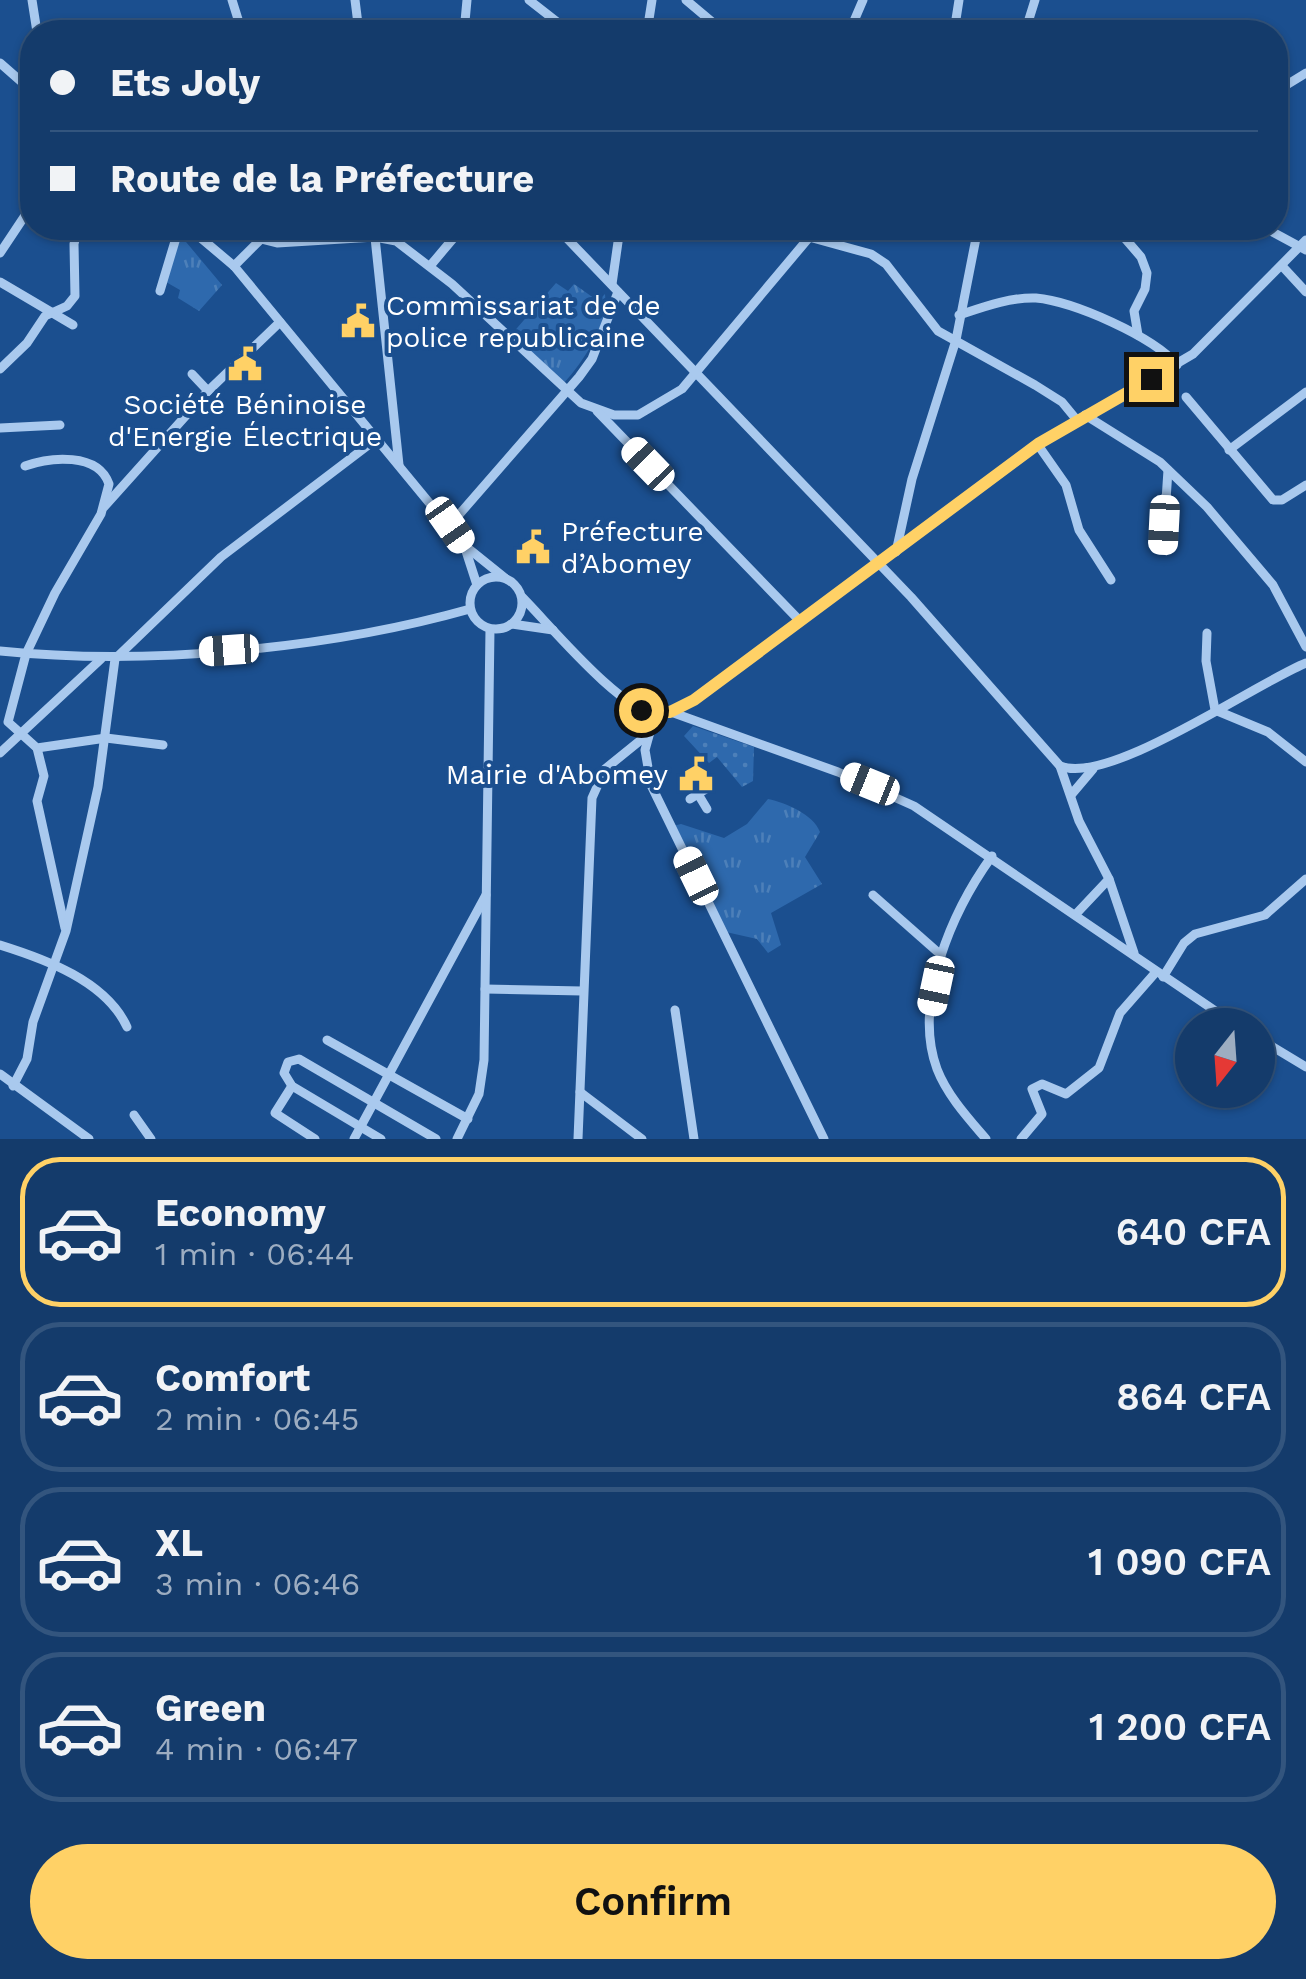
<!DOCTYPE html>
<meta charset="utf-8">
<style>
:root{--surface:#143b6b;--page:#1d4271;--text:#f1f3f6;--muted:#9dadc1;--line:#33557e;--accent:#ffd166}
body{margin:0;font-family:"Work Sans",sans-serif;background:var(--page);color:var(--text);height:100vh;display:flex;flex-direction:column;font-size:38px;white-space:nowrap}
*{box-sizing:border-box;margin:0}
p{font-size:32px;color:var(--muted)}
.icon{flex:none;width:55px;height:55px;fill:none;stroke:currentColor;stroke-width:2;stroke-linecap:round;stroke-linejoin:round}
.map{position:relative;height:1139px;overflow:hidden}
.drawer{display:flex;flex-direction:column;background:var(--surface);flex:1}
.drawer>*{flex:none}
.top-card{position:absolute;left:20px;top:20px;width:1268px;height:220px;border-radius:40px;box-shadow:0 2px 8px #0004,0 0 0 2px var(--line);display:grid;align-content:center;height:220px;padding:0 30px;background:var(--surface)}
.needle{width:65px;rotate:197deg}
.tools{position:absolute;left:1175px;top:1008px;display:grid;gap:20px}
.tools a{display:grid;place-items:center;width:100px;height:100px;border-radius:50%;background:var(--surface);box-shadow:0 2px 8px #0004,0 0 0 2px var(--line);font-size:50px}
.end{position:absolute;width:45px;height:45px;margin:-22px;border:12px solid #ffd166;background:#111;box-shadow:0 0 0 5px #111}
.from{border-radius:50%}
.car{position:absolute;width:30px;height:60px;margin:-30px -15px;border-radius:12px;box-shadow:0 0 8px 2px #0007;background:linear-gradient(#fff 24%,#345 0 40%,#fff 0 76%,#345 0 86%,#fff 0)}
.top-card b{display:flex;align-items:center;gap:35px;height:95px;font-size:38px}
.top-card b+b{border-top:2px solid var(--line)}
.top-card i{width:25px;height:25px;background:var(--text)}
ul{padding:18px 0 0;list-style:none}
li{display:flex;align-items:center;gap:30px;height:150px;margin:0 20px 15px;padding:0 10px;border:5px solid var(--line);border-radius:40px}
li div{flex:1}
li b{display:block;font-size:38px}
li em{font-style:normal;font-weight:600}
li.on{border-color:var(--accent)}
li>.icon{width:90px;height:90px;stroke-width:1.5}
.button{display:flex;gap:20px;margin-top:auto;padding:20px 30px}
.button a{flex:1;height:115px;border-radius:60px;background:var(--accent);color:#111;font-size:40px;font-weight:600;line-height:115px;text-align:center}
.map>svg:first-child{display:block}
.grass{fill:url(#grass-tufts)}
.garden{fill:url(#garden-dots)}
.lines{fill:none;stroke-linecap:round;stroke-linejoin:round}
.minor{stroke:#a9c9ee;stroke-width:9}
.route{stroke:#ffd166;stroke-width:12}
.labels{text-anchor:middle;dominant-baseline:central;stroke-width:8;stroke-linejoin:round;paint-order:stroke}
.poi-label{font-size:28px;fill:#fff;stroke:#1b4f8f;text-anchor:start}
</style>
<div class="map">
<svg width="1306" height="1139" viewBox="0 0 1306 1139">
<defs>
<pattern id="grass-tufts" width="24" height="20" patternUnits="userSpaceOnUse" patternTransform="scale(2.5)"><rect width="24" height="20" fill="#2e69ad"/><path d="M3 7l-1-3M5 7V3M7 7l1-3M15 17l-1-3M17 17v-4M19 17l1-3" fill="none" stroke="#4d80b9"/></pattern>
<pattern id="garden-dots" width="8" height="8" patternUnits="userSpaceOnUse" patternTransform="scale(2.5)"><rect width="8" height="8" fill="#2e69ad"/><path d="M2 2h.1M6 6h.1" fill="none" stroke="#4d80b9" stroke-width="1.8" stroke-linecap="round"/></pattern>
</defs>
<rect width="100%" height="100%" fill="#1b4f8f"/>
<g class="grass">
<polygon points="181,236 222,285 199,311 178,298 180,290 166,282"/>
<path d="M556 283 568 291 574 284 598 301 605 294C609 324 583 362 564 383L511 335Z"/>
<path d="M768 799C786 803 813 814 820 832L805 857 822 884 771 913 781 945 768 953 757 939 726 932 673 826 681 824 724 838 747 824Z"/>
</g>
<polygon class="garden" points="693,726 754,747 753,781 742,787 717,757 709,763 684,736"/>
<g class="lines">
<g class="minor">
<polyline points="32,0 37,32"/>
<polyline points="232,0 242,32"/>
<polyline points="355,0 359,32"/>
<polyline points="529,0 570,32"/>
<polyline points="686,0 724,32"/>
<polyline points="854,21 863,0"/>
<polyline points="464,32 467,0"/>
<polyline points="647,32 652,0"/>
<polyline points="954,32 959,0"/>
<polyline points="1025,32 1035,0"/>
<polyline points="0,63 32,91"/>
<polyline points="1275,92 1306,73"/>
<polyline points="189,228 234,266 464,545 505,578"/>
<polyline points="246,228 261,239 277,243 375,237 396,241 452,284 581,403 614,415 638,415 682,389 817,228"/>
<polyline points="374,228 399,465"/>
<polyline points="557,228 911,597 1060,766 1079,821 1109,879 1134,953"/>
<polyline points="1116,228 1141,257 1147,273 1145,289 1134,311 1138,335"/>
<polyline points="1265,228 1306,250"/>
<polyline points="809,237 871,254 886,264 938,331 1035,385 1062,402 1076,419"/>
<polyline points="0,253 32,205"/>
<polyline points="234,266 261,239"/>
<polyline points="430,266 462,228"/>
<polyline points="1283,267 1306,292"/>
<polyline points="0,282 73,325"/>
<polyline points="612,284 620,228"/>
<polyline points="160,291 179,228"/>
<path d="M959 315C983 307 1010 297 1036 298 1073 301 1154 337 1177 365"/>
<polyline points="0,369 27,343 45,316 67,306 75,296 74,244 78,228"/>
<polyline points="192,374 208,391"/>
<polyline points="1186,397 1273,500 1282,500 1306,485"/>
<polyline points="597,411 800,621"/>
<polyline points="1085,415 1160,462 1207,507 1273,585 1306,647"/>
<polyline points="0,428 60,425"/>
<polyline points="1038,445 1066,485 1079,530 1111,580"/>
<polyline points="1229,450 1306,392"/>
<path d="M25 466C50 457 98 452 109 484L101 514 55 593 26 654 8 722 37 748 106 738 163 745"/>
<polyline points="104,507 208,391 280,322"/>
<polyline points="450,525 579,377 592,359 618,292"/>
<polyline points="1163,546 1168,470"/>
<polyline points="465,548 477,585"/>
<polyline points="896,552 912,479 956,340 978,228"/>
<circle cx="496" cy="603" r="26"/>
<path d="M522 597C549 624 623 714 658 714 671 714 683 705 695 699L1038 445 1193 354 1306 240"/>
<polyline points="512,624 553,630"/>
<polyline points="1207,633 1206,661 1215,710 1268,732 1306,762"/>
<path d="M0 651C147 666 328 649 470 609"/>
<polyline points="671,712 838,772 914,806 1236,1025"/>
<polyline points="655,714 645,750 651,785 824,1139"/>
<polyline points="37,748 44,776 37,801 65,928"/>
<polyline points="0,753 101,659"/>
<path d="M1060 766C1109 786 1254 684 1306 663"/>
<polyline points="698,794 707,809"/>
<polyline points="1071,795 1093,769"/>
<polyline points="690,799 706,789"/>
<polyline points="873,895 941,955"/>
<polyline points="1076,914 1109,879"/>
<path d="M0 945C45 959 106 981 127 1027"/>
<polyline points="1163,977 1184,943 1195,934 1265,915 1306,879"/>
<polyline points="485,989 582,991"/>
<polyline points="675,1010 694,1139"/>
<polyline points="1258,1038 1306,1067"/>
<polyline points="327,1040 468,1119"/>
<polyline points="0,1074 89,1139"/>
<polyline points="13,1086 27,1059 33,1022 66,931 98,787 115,659 221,557 375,440"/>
<polyline points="292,1086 275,1113 315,1139"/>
<polyline points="580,1092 642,1139"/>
<polyline points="134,1115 151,1139"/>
<polyline points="354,1139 486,895"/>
<polyline points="381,1139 292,1086 284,1073 288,1062 299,1059 436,1139"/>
<polyline points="457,1139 479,1094 484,1060 490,629"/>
<polyline points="578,1139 592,798 605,769 647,735"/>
<path d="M986 1139C968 1118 947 1095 937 1069 912 1001 953 910 992 856"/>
<polyline points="1021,1139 1042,1114 1032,1089 1042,1084 1066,1094 1099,1068 1120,1013 1156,972"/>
</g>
</g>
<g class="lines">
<polyline class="route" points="641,710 670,712 694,700 1038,444 1151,379"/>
</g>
<defs>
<g id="civic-bare" transform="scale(2.7)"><path d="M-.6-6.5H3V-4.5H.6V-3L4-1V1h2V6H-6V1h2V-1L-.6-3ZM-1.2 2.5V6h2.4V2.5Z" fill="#ffd166" stroke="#1b4f8f" stroke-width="2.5" paint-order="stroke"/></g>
</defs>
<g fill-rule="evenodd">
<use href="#civic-bare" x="358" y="321"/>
<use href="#civic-bare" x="245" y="364"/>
<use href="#civic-bare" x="533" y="547"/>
<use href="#civic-bare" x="696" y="774"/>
</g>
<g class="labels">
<g class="poi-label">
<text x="386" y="305">Commissariat de de<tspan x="386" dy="32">police republicaine</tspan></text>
<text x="245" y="404" text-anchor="middle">Société Béninoise<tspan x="245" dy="32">d'Energie Électrique</tspan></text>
<text x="561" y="531">Préfecture<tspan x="561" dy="32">d’Abomey</tspan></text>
<text x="668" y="774" text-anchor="end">Mairie d'Abomey</text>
</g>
</g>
</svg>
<div class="tools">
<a><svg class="needle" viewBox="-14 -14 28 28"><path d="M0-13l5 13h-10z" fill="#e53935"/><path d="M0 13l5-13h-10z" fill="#9dadc1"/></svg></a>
</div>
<i class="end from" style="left:641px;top:710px"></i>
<i class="end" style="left:1151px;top:379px"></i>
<i class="car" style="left:648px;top:464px;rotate:316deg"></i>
<i class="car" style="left:450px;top:525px;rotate:145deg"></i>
<i class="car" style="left:1164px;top:525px;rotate:183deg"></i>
<i class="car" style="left:229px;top:650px;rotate:266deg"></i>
<i class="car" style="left:870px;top:784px;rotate:292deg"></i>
<i class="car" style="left:696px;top:876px;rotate:334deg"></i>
<i class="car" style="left:936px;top:986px;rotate:192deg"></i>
<div class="top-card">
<b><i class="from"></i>Ets Joly</b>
<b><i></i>Route de la Préfecture</b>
</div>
</div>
<section class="drawer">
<ul>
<li class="on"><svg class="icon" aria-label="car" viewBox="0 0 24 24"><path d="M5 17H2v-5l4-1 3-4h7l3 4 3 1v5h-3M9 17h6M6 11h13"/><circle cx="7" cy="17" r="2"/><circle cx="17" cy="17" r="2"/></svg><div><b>Economy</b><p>1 min · 06:44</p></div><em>640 CFA</em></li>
<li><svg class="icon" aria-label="car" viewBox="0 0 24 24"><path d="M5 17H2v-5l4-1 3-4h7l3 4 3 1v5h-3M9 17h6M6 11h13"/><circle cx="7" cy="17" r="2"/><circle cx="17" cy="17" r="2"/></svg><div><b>Comfort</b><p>2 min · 06:45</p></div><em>864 CFA</em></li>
<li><svg class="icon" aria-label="car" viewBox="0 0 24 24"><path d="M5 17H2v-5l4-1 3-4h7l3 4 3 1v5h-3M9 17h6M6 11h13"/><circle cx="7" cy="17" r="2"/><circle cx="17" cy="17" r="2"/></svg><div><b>XL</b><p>3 min · 06:46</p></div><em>1 090 CFA</em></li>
<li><svg class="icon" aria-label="car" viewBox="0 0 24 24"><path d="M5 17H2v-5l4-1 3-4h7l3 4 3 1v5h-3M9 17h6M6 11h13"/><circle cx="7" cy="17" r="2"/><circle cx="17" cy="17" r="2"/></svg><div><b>Green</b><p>4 min · 06:47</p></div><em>1 200 CFA</em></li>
</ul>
<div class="button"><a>Confirm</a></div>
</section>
